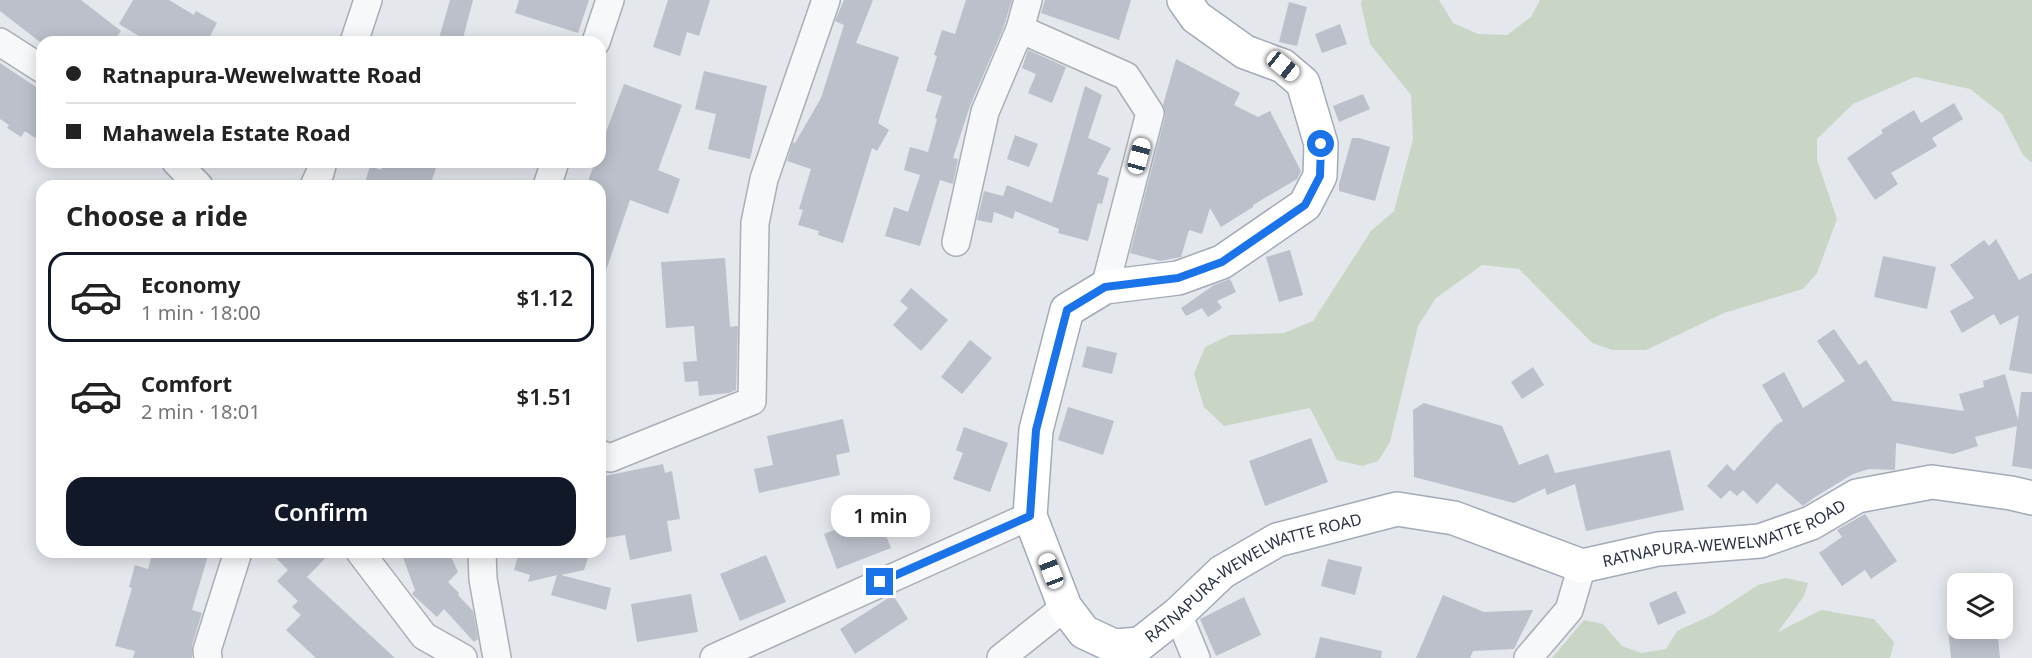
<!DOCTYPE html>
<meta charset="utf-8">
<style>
:root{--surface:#fff;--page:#f6f6f6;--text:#222;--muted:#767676;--line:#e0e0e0;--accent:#111827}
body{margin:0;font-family:"Noto Sans",sans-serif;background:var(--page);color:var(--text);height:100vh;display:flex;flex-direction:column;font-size:22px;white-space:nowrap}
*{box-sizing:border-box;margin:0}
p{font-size:20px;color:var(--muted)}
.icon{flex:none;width:33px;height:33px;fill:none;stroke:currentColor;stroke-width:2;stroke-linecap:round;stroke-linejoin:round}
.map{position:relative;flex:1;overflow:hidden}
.sheet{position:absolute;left:36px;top:180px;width:570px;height:378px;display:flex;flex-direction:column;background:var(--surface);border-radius:18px;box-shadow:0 3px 15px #0003}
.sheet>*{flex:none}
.banner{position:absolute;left:36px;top:36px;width:570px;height:132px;border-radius:18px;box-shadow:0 3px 15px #0003;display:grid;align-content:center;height:132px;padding:0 30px;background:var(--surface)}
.controls{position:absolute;left:1947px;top:573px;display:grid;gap:12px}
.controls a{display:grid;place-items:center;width:66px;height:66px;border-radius:12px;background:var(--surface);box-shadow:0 3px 15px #0003;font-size:30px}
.end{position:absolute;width:27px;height:27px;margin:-14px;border:8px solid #1a73e8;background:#fff;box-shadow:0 0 0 3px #fff}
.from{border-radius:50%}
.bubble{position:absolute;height:42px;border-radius:18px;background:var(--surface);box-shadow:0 3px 15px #0003;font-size:20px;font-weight:600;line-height:42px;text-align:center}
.car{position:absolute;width:18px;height:36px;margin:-18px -9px;border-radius:8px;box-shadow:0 0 4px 2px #0007;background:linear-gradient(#fff 24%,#345 0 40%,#fff 0 76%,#345 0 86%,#fff 0)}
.banner b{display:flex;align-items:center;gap:21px;height:57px;font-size:22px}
.banner b+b{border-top:2px solid var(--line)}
.banner i{width:15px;height:15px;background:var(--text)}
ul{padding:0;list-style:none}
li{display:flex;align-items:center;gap:18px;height:90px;margin:0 12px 9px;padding:0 18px;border:3px solid transparent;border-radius:18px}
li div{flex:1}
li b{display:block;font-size:22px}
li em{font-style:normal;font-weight:600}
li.selected{border-color:var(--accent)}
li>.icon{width:54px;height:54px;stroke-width:1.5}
h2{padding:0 30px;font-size:27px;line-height:72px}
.primary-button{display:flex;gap:12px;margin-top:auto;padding:12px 30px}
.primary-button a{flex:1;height:69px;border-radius:18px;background:var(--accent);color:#fff;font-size:24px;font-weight:600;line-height:69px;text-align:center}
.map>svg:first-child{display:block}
.green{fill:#c9d6c5}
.building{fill:#bbc0ca}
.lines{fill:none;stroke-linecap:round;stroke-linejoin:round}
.minor-casing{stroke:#a9aeb7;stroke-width:30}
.major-casing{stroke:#a3abb8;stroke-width:36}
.minor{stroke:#f7f8fa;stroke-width:27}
.major{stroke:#fff;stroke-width:33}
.route{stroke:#1a73e8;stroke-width:8}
.labels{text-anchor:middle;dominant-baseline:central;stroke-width:4.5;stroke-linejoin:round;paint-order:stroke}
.street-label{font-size:16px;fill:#2b3445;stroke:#f4f6f9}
</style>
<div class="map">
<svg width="2032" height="658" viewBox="0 0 2032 658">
<rect width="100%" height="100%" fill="#e4e7ec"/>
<g class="green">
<polygon points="1362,0 1439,0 1453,23 1478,34 1507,35 1531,17 1540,0 2032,0 2032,163 2023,155 2002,114 1970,89 1915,77 1853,104 1817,139 1817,160 1837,219 1817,273 1803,289 1724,313 1646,350 1612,350 1592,343 1519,269 1482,265 1436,298 1418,326 1390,442 1378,461 1362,466 1337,460 1310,408 1224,426 1204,407 1194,374 1205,347 1230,335 1284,333 1313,321 1371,231 1394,211 1413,139 1411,95 1370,44 1361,4"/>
<polygon points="1786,578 1808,583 1804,596 1778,632 1821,610 1874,619 1894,642 1890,658 1552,658 1584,620 1603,624 1622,646 1641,653 1666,649 1677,631 1712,615 1758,585"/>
</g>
<g class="building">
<polygon points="0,0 81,0 121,31 113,42 40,42 0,11"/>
<polygon points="133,0 169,0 194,15 196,11 217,23 207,42 149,42 119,24"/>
<polygon points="450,0 473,0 462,42 438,42"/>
<polygon points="519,0 589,0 578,33 515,13"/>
<polygon points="668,0 710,0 699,36 687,32 680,56 653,47"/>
<polygon points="844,0 873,0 856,43 899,57 878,123 889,130 877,151 872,148 843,243 818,235 819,231 798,225 803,210 799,209 811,169 787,161 793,142 795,143 821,98 844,25 835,21"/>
<polygon points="966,0 1012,0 1003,29 970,106 953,158 958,159 953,184 940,180 920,246 885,236 894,207 908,212 920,175 904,170 910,147 928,152 937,119 935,118 942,96 926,91 937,56 934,55 942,30 955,34"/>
<polygon points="1045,0 1131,0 1119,40 1041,13"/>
<polygon points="1289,2 1307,7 1297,46 1279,42"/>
<polygon points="1340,24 1347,44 1322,53 1315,34"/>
<polygon points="1028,50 1066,67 1052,103 1028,93 1036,74 1022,68"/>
<polygon points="1176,59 1240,93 1234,105 1258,117 1270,111 1301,171 1297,179 1253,205 1253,207 1221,227 1210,208 1202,234 1189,230 1181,257 1160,261 1130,253 1165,117 1163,105"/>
<polygon points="0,63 42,91 42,127 35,138 25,131 21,137 7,128 9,125 0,119"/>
<polygon points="704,71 767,86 750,159 708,149 716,114 695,109"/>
<polygon points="624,84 682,105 658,170 680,179 668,214 630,200 603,279 600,278 600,186 587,184 595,162 600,162 600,148"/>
<polygon points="1085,86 1102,95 1088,138 1111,148 1097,174 1109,178 1102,204 1098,203 1088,241 1058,233 1059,229 1015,211 1013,219 994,212 992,223 977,220 984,191 1003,196 1007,185 1052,203"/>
<polygon points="1363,94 1370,109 1339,122 1333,106"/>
<polygon points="1954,103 1963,119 1932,138 1937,146 1891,173 1898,184 1875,200 1847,158 1883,133 1881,130 1914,110 1921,123"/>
<polygon points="1015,135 1038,144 1029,167 1007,159"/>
<polygon points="1352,138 1359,138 1390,147 1375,201 1339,191 1339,184"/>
<polygon points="384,162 438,162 430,186 364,186 370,166 381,170"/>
<polygon points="1996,239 2019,280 2032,273 2032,374 2009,370 2019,315 2000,325 1994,314 1962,333 1950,311 1974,298 1950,265 1984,240 1989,246"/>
<polygon points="1290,250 1303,295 1279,302 1266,257"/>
<polygon points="1883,256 1936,267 1927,309 1874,297"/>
<polygon points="725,258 730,327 738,326 736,390 729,393 699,396 698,381 685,382 683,362 697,361 694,326 666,328 661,262"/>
<polygon points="1230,279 1236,292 1217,301 1222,308 1208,317 1202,308 1186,316 1181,308 1214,285"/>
<polygon points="911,288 948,320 921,351 893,325 908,308 900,301"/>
<polygon points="1834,329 1859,365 1866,360 1893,401 1964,411 1959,394 1984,387 1983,381 2005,374 2018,420 2021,392 2032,392 2032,469 2012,466 2017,426 1975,437 1978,446 1953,454 1896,443 1895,470 1869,469 1853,474 1815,497 1803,506 1777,483 1757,504 1743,490 1737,496 1730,490 1721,499 1707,486 1727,464 1734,471 1776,425 1783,421 1762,385 1784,372 1803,408 1845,381 1817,341"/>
<polygon points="970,340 992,358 962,394 941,377"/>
<polygon points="1087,346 1117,353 1112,374 1082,367"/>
<polygon points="1533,367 1544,385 1522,399 1511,382"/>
<polygon points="1424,403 1502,426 1519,465 1548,454 1555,473 1670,450 1684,510 1586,531 1575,484 1547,495 1545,488 1514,503 1414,477 1413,410"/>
<polygon points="1068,407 1114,421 1103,455 1058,440"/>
<polygon points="843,419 850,452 836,455 840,475 759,493 754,469 773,465 767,436"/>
<polygon points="964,427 1008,443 990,492 953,479 963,453 956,450"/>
<polygon points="1311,438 1328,482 1265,506 1249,461"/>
<polygon points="663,464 665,473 672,471 680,519 667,521 672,551 630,560 625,535 600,539 600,477"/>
<polygon points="877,513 891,548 837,569 824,534"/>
<polygon points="1865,514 1897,561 1871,579 1865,570 1842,586 1819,553 1842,537 1837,530"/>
<polygon points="153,552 209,552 192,610 202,613 192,645 192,658 133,658 135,651 115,646 132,588 129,587 135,565 148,569"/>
<polygon points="270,552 331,552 307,577 395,658 316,658 286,630 301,615 292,607 298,601 277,581 288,570"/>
<polygon points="401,552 449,552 458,572 448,582 459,593 458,595 473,611 478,639 474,642 444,609 437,617 412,594 415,590"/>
<polygon points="519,552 590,552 584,570 561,575 611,588 606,610 551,595 557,575 528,582 530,575 514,570"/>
<polygon points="766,555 786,602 740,621 720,574"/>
<polygon points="1328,559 1362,567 1355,595 1321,586"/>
<polygon points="1676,591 1686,613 1658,625 1649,603"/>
<polygon points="691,594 698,632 637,642 631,604"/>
<polygon points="893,595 908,619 855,654 840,629"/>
<polygon points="1443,595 1484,612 1533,610 1514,649 1473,651 1470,658 1416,658"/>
<polygon points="1244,597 1261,635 1216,656 1200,619"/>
<polygon points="1948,628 1997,628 2000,658 1951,658"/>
<polygon points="1320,637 1382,651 1381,658 1315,658"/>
</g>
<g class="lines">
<g class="minor-casing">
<g id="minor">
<polyline points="1020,29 1126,76 1150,113 1105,287"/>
<polyline points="0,42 42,69"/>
<polyline points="354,42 368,0"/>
<polyline points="596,42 610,0"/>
<polyline points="176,162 199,186"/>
<polyline points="314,186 320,173 323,162"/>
<polyline points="547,186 555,162"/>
<polyline points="956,242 985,112 1020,29 1028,0"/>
<polyline points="600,454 610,458 752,401 755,223 764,179 826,0"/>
<polyline points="360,552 424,636 463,658"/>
<polyline points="482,552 483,579 497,658"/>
<polyline points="1178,614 1196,658"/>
<polyline points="208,658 207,650 238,552"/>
<polyline points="714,658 1030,516"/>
<polyline points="1001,658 1065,607"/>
<polyline points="1528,658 1569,610 1582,566"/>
</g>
</g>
<g class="major-casing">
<g id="major">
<path id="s1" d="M1184 0 1196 17 1245 52 1283 66 1303 83 1321 144 1320 176 1305 205 1222 262 1178 278 1105 287 1067 310 1036 430 1030 516 1065 607 1084 632 1114 646 1140 644 1178 614 1222 572 1277 540 1397 509 1454 518 1582 566 1658 549 1760 541 1811 523 1857 496 1932 482 2011 493 2032 498"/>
</g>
</g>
<use href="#minor" class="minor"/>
<use href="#major" class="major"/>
</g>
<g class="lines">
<polyline class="route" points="880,582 1030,516 1036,430 1067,310 1105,287 1178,278 1222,262 1305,205 1320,176 1321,144"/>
</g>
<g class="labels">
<g class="street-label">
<text stroke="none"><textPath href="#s1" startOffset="1578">RATNAPURA-WEWELWATTE ROAD</textPath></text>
<text stroke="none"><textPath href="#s1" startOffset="1074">RATNAPURA-WEWELWATTE ROAD</textPath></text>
</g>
</g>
</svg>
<div class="controls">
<a><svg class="icon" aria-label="layers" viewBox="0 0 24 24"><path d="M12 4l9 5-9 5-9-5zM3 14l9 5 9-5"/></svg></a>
</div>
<i class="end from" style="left:1321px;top:144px"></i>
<i class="end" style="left:880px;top:582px"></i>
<div class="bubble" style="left:831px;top:495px;width:99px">1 min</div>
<i class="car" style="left:1283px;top:66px;rotate:129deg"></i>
<i class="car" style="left:1139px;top:156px;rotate:15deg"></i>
<i class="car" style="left:1051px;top:571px;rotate:339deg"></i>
<div class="banner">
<b><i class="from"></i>Ratnapura-Wewelwatte Road</b>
<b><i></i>Mahawela Estate Road</b>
</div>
<section class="sheet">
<h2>Choose a ride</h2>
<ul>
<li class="selected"><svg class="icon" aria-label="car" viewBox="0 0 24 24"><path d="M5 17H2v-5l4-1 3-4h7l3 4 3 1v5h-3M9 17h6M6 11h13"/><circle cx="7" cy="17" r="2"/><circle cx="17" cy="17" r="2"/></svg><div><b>Economy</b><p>1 min · 18:00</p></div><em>$1.12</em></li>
<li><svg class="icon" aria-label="car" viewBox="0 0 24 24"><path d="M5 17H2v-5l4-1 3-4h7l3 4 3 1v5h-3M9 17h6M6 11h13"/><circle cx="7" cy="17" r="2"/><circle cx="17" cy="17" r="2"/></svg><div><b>Comfort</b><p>2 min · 18:01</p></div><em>$1.51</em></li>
</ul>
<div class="primary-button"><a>Confirm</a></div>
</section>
</div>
